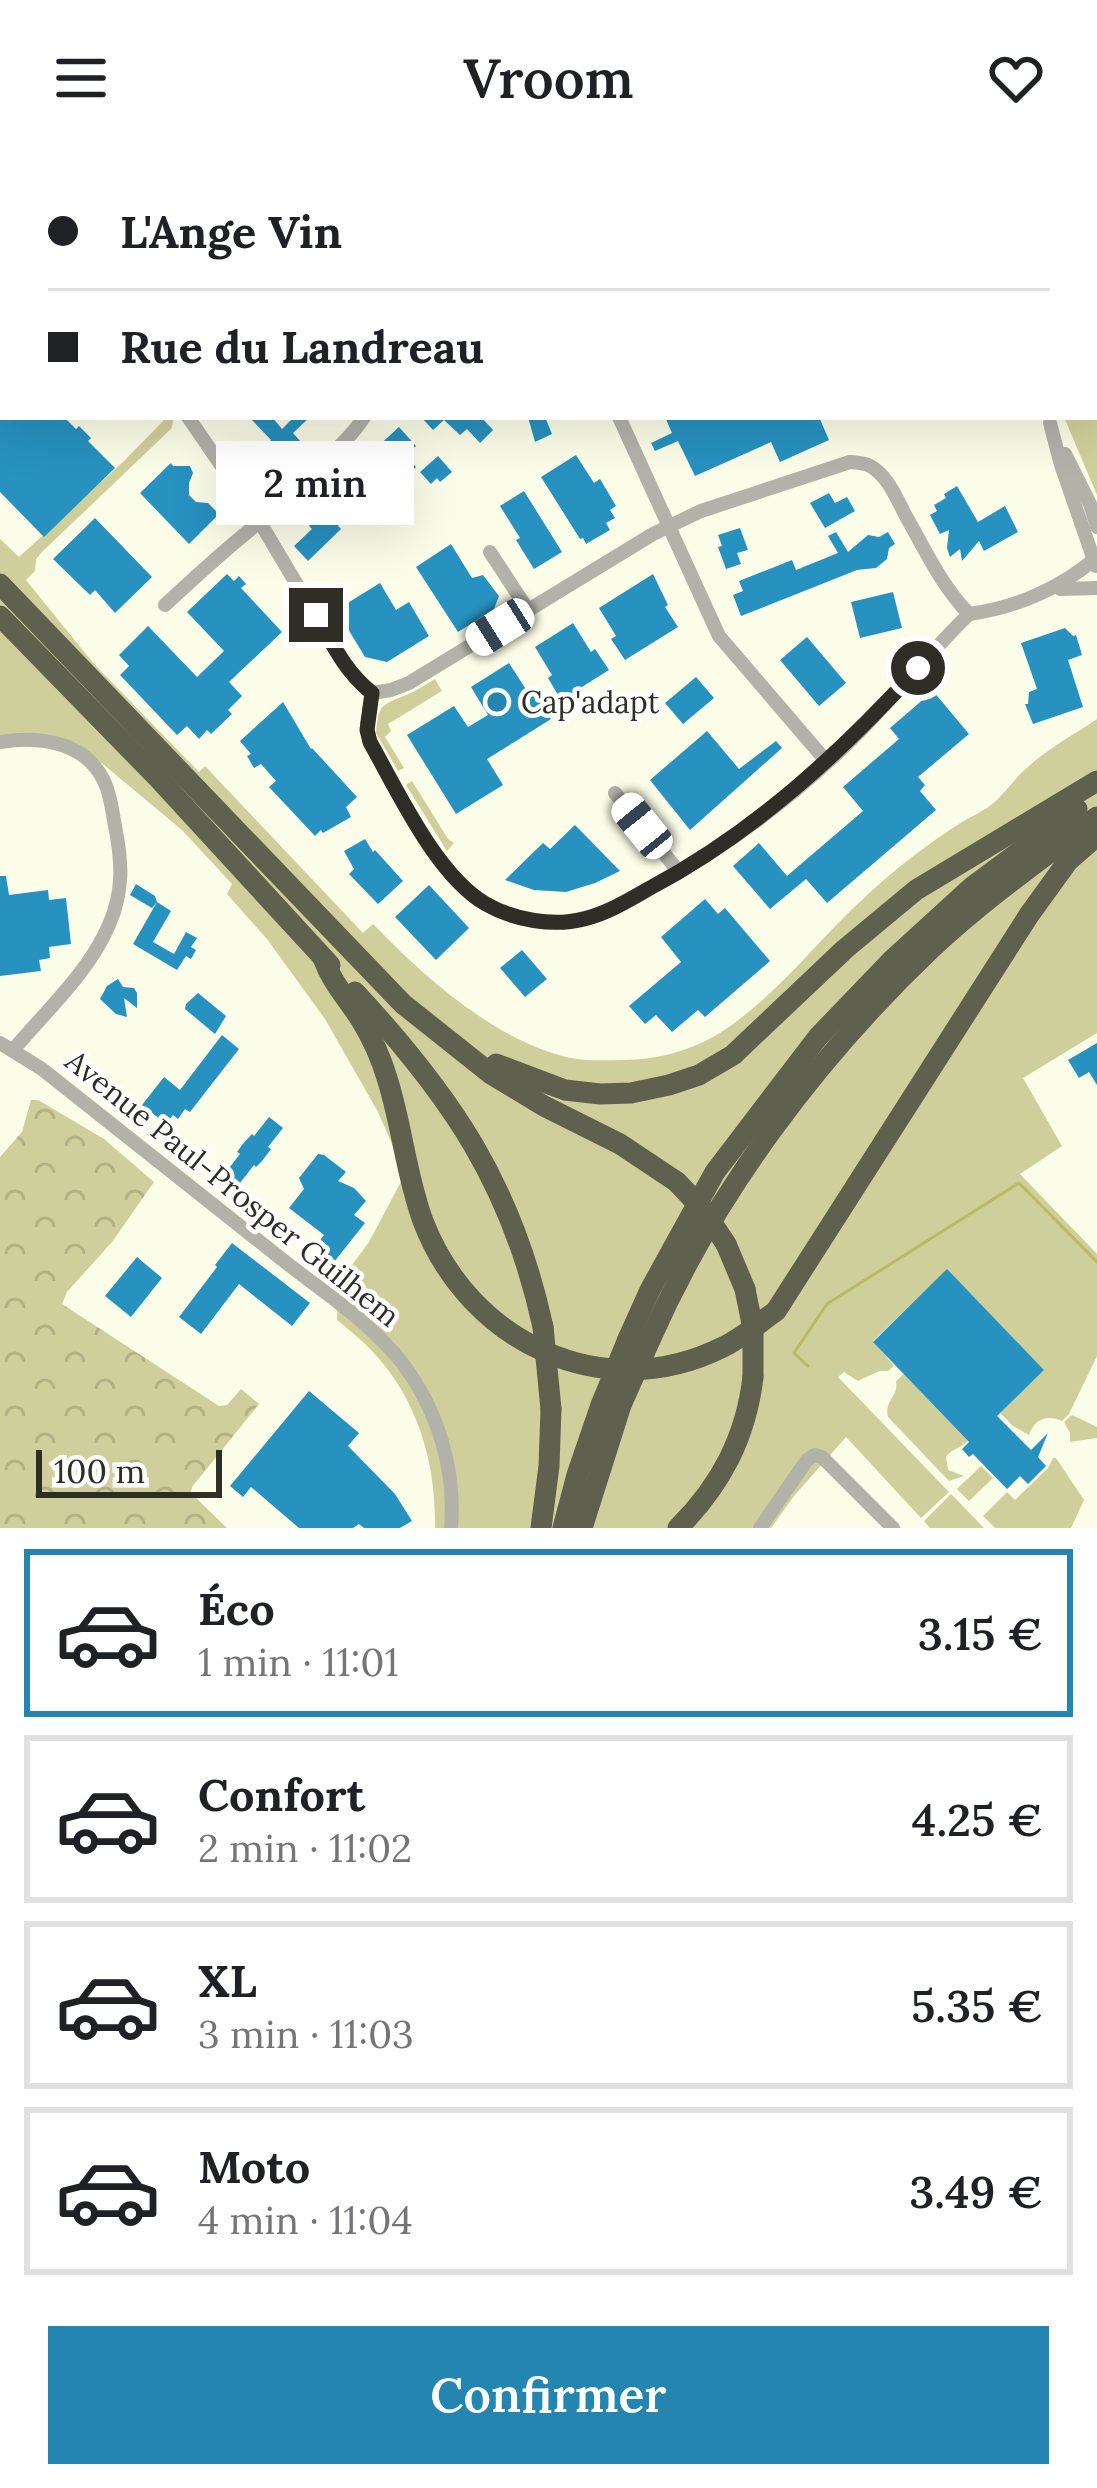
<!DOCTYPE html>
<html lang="fr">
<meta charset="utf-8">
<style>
:root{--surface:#fff;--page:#f2f2f2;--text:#202124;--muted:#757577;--line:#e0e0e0;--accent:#2385b0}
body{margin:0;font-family:Lora,serif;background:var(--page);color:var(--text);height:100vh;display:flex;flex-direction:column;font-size:45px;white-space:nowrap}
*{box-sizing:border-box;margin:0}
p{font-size:39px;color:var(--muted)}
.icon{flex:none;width:66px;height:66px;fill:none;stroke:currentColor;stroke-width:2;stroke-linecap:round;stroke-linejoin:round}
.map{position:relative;height:1372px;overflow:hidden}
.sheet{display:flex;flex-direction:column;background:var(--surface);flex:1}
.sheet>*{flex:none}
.banner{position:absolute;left:0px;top:0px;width:1098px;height:264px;box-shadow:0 12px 48px #0002;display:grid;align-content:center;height:264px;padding:0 48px;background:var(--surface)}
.scale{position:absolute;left:36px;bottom:30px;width:186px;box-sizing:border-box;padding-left:12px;border:6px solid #2e2e26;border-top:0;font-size:33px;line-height:42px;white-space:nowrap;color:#2e2e26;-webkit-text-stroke:9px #fff;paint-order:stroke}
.end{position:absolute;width:54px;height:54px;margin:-27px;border:15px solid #2e2e26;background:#fff;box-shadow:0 0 0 6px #fff}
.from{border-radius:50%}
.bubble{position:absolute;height:84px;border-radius:0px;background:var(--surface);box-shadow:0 12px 48px #0002;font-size:39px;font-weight:600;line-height:84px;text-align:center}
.car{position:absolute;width:36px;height:72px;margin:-36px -18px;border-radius:15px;box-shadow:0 0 9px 3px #0007;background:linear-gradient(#fff 24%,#345 0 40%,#fff 0 76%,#345 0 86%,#fff 0)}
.banner b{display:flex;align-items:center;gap:42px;height:114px;font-size:45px}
.banner b+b{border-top:3px solid var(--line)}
.banner i{width:30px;height:30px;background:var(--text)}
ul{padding:21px 0 0;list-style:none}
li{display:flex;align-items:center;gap:36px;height:168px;margin:0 24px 18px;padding:0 24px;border:6px solid var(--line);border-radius:0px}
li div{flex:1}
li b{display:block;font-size:45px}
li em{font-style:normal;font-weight:600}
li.current{border-color:var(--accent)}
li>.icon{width:108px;height:108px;stroke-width:1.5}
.cta{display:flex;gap:24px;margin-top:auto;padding:24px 48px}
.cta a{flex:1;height:138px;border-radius:0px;background:var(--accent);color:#fff;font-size:48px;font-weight:600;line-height:138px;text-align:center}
header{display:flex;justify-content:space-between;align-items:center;height:156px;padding:0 48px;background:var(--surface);font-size:54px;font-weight:600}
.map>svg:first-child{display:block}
.green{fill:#cfcf9b}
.forest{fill:url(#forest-crowns)}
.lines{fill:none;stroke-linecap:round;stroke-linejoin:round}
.stream{stroke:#baba5f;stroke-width:3}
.building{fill:#2791bf}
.minor{stroke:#b2b2a9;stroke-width:14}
.major{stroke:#757666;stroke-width:16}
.highway{stroke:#60604e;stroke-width:21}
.highway-bridge{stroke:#60604e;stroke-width:21}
.route{stroke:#2e2e26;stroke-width:15}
.poi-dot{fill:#2385b0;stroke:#fff;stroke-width:4.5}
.labels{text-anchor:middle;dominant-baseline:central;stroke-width:9;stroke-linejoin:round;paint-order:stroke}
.poi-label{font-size:30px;fill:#2e2e26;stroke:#fff;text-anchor:start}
.street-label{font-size:30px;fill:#2e2e26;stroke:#fff}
</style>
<header><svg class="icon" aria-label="menu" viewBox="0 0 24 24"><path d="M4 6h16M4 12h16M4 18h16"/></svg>Vroom<svg class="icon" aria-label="heart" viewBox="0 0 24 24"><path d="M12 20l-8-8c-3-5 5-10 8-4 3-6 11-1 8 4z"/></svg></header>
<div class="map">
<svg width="1097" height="1372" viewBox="0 0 1097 1372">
<defs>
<pattern id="forest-crowns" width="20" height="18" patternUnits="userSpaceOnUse" patternTransform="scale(3)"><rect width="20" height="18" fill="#cfcf9b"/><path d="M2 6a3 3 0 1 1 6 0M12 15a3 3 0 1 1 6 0" fill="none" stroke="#b2b285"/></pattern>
</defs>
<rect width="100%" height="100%" fill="#fcfde8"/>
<g class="green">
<polygon points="704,0 909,0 911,3 704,3"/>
<polygon points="1095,101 1097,101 1097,339 1064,261 1095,261"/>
<path d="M167 261 174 263 171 273 42 396 36 403 35 415 26 424 94 508 199 616 205 610 363 777 373 768C425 822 501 890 577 903 591 905 607 904 622 904 662 904 701 892 733 868 783 832 820 782 865 741 894 714 926 689 959 668 969 661 981 657 991 649 1005 638 1015 621 1029 610 1049 592 1075 578 1097 563V877L1023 922 1062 990 1020 1018 1097 1098V1200L1069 1258 1062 1265C1047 1258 1034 1263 1029 1279L1013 1270 1000 1257 1044 1214 947 1114 873 1185 894 1210 888 1215H879L858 1225 844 1216 838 1221 949 1336 921 1362 846 1281 794 1340 771 1372H435C436 1307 418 1244 373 1196 362 1184 349 1174 337 1164L338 1128 369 1086 403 1022 402 1011 378 956 325 863 267 783 227 738 232 728 182 674 98 604 45 592 22 590 0 593V383L19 401 122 307Z"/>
<path d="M435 523 442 535 388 568 391 575 385 581 404 612 398 615 376 577C379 548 380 550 406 539 416 535 425 529 435 523Z"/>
<polygon points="412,625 448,683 454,687 447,695 406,629"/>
<path d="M904 1218 968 1285C961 1292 951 1293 946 1301L948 1314 964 1320 949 1325 888 1261C884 1245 899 1240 896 1225Z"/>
<polygon points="1072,1259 1097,1271 1097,1282 1070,1286 1070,1277 1064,1266"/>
<polygon points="1053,1302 1056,1302 1084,1344 1071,1372 995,1372 983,1360 1007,1336 1015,1344 1048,1312"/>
<polygon points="981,1310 993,1322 969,1345 957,1333"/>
<polygon points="951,1338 984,1372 930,1372 924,1365"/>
</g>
<g class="forest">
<polygon points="309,0 564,0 566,3 309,3"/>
<polygon points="31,944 38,944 104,983 154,1026 112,1086 67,1136 62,1148 219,1250 227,1249 241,1233 259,1248 192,1331 191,1337 227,1372 0,1372 0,1001 22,976"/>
</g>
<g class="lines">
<polyline class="stream" points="808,1210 794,1197 827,1148 1019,1027 1097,1106"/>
</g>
<g class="building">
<polygon points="0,261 64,261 76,273 79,270 91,282 88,285 115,312 44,381 0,336"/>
<polygon points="249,261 272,261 282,273 294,261 310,261 293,277 302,287 274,312 259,295 271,284"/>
<polygon points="421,261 481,261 493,274 480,287 467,273 460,279 444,264 433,274"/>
<polygon points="528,261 545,261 552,278 535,286"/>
<polygon points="665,261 819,261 829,284 780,306 771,286 695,320 678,285 655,295 651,287 672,277"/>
<polygon points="399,271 416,290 406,299 416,311 404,323 394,312 373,330 348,303 370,285 376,292"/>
<polygon points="576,299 594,327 600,323 616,350 610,354 615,362 606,367 610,374 586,388 583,382 580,383 541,321"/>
<polygon points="438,300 452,316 440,326 437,322 431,328 420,316"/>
<polygon points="171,307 173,310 190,310 193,317 189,327 189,339 196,346 208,347 219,358 189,388 140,337"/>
<polygon points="331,320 350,341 334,355 340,362 335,366 341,373 308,405 294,390 312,373 309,370 325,355 311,339"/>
<polygon points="957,330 978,366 1005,350 1018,376 984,395 979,385 962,405 960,393 950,401 947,392 949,374 940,378 930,359 937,355 934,349 946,342 944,338"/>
<polygon points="524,335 562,396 534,413 516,384 520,382 500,350"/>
<polygon points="829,337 835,347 847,341 855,355 825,372 810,347"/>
<polygon points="95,362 152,421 115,457 95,434 90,439 53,403"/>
<polygon points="740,372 748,394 737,397 741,408 726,413 718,391 722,390 718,379"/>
<polygon points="836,376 848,396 868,379 879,381 888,376 895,388 889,392 887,403 876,412 857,414 741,460 733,439 743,435 739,425 792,404 796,414 838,397 828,380"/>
<polygon points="451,388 472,422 483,419 499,440 494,453 458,476 416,411"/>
<polygon points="227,418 234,425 239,420 246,428 241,432 282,476 229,526 242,540 228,554 232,558 211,578 207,574 199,583 187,570 177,579 120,519 129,510 119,499 148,470 197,521 224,495 187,456"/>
<polygon points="653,418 668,449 665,451 678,471 625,504 611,483 616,480 599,452"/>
<polygon points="380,427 396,454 409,446 429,480 387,506 365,501 339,458 341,451"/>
<polygon points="893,436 902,472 860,482 851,446"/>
<polygon points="573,467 591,496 595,493 609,514 561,544 548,522 552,519 535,491"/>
<polygon points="1065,472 1073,480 1076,479 1082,499 1068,504 1083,551 1033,568 1025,548 1028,548 1029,536 1037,533 1021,487"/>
<polygon points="807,481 846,527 819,550 780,504"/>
<polygon points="509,507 527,535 532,532 551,563 487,603 503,629 456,658 407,579 454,550 468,571 488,559 471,531"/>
<polygon points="696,521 714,542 683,568 665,547"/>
<polygon points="933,535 969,578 918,621 925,629 920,635 936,654 827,747 806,723 770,753 733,710 759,687 787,720 863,655 843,631 899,583 890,572"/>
<polygon points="283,546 311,593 312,592 357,641 346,651 351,661 323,677 321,674 315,680 269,631 276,625 261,608 254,612 247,600 251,598 240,585"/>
<polygon points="707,575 739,613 776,585 782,592 690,674 650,624"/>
<polygon points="575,669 620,715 595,727 566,736 534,734 505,724 543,687 550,693"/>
<polygon points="365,683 373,696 375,694 403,725 378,748 349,718 354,713 344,695"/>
<polygon points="0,720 6,720 9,739 48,734 49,744 66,742 71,788 49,791 50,802 39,804 41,815 0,820"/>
<polygon points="136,728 155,740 157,746 171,755 153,786 174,798 186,776 197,782 191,791 196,794 191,803 186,800 177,814 133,788 157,746 152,752 130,739"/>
<polygon points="429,729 469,772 436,804 395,761"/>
<polygon points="705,743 718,758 725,752 770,805 705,861 698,854 672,876 656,859 645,868 629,850 681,806 661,781"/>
<polygon points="522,794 547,823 525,841 500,812"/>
<polygon points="118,823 123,831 134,832 137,837 137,852 124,842 127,861 116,858 100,843 107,830"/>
<polygon points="198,837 226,860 215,878 185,853 186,848"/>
<polygon points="222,879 239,893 190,956 185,953 178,963 173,959 166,968 142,949 164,921 180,934"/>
<polygon points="1097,887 1097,929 1089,916 1079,922 1068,904"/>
<polygon points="269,961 283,972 268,991 271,993 262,1005 256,1011 254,1009 240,1027 226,1016 240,998 237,996 242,989 252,978 254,980"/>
<polygon points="318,998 324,999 346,1016 338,1025 354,1032 366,1045 354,1059 365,1067 334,1106 315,1091 324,1079 289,1052 304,1033 299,1022"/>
<polygon points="232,1087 310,1147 292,1170 239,1128 201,1178 179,1161 217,1111 215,1109"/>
<polygon points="137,1101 162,1122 131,1161 105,1140"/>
<polygon points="947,1113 1044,1214 997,1260 1031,1294 1048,1277 1038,1301 1046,1310 1028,1328 1020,1320 1007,1333 973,1298 969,1301 962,1293 969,1286 873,1186"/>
<polygon points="309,1235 359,1277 348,1290 395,1338 412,1365 400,1372 364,1372 359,1368 353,1372 299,1372 251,1331 243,1341 230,1330"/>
</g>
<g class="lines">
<g class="minor">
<polyline points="690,0 690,3"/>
<polyline points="700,0 700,3"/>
<polyline points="925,0 927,3"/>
<polyline points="1095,82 1097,82"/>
<polyline points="1095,94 1097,94"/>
<path d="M188 261 258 363 346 511 372 537 391 534 409 527 653 378 701 355 850 306C860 307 868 307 876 314 891 326 898 346 907 362 926 396 942 430 969 458 1016 452 1061 432 1097 401"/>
<polyline points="619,261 719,480 827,606"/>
<polyline points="1050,267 1061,309 1096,410"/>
<polyline points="1065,298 1090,348 1097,371"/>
<polyline points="490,396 528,454"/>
<polyline points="1060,433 1097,432"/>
<path d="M165 449C193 423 221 397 251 373 259 367 259 358 267 352 295 331 347 289 364 261"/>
<path d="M372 537 367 568 370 587C399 637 436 720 487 749 514 765 554 771 584 762 605 757 624 746 643 736 723 694 799 637 863 572 899 535 932 494 969 458"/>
<path d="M0 586C39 580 85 585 104 625 111 639 112 655 115 670 122 705 124 735 109 769 89 816 46 855 14 893"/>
<polyline points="615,637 679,716"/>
<path d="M0 887 42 913C121 976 200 1038 279 1101 320 1134 371 1166 403 1208 438 1255 456 1314 451 1372"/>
<polyline points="760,1372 807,1304 815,1299 822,1301 893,1372"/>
</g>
<g class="major">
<polyline points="0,32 3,35"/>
<polyline points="0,135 3,132"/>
</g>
<g class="highway">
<polyline points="0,428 403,848 491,918 544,950 620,988 677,1026"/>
<polyline points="0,460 158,622 330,809"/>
<path d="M323 802C333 829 346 840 361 864 372 882 381 902 387 922 402 969 406 1019 423 1065 469 1186 603 1251 723 1191 742 1182 759 1167 776 1155L1029 759 1068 705 1097 680"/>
<path d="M355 836C452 941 512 1029 543 1171"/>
<polyline points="496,908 565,934 600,938 631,937 669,929 699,919 733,899 845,793 916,734 1097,625"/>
<polyline points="726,1088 745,1133"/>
<polyline points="628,1183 650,1134 715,1016 818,881 892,804 972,731 1077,653"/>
<path d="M650 1184C714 1038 817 901 932 792 982 745 1041 703 1097 661"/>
<polyline points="541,1372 549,1310 551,1253"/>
<polyline points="563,1372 577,1319 601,1249"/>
<polyline points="582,1372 621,1249"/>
<path d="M678 1372C721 1329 746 1281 753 1221"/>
</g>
<g class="highway-bridge">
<polyline points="677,1026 704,1055 726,1088"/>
<polyline points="745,1133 753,1173 753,1221"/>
<polyline points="543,1171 551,1253"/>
<polyline points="601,1249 628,1183"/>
<polyline points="621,1249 650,1184"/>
</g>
</g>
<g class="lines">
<path class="route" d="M316 459C332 487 346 517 372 537L367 574 370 586C398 636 437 720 486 748 514 764 553 771 584 763 608 757 629 744 650 732 753 677 840 598 918 512"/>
</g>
<circle class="poi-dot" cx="497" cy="546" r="12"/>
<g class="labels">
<g class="poi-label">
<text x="521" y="546">Cap'adapt</text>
</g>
<g class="street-label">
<text transform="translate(233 1032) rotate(39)">Avenue Paul-Prosper Guilhem</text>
</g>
</g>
</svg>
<div class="scale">100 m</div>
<i class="end from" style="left:918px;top:512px"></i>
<i class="end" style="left:316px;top:459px"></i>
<div class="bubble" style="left:216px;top:285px;width:198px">2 min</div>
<i class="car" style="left:500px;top:471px;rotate:238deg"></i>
<i class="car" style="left:642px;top:670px;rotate:321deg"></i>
<div class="banner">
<b><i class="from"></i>L'Ange Vin</b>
<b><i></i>Rue du Landreau</b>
</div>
</div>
<section class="sheet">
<ul>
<li class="current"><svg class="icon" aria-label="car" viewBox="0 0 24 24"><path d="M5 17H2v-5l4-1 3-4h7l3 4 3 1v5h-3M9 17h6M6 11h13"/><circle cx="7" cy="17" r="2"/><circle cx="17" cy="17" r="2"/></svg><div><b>Éco</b><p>1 min · 11:01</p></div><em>3.15 €</em></li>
<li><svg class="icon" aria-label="car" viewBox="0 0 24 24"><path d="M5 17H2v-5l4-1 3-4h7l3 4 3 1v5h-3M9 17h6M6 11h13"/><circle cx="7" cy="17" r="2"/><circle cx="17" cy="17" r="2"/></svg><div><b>Confort</b><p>2 min · 11:02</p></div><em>4.25 €</em></li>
<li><svg class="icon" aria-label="car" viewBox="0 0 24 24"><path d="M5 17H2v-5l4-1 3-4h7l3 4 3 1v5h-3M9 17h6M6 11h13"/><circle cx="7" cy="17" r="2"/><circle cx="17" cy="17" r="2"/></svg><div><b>XL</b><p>3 min · 11:03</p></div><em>5.35 €</em></li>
<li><svg class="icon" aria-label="car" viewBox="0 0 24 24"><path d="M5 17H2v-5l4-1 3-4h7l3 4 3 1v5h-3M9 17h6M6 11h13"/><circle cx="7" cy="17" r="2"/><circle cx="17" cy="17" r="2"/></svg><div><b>Moto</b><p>4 min · 11:04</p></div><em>3.49 €</em></li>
</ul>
<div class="cta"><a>Confirmer</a></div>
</section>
